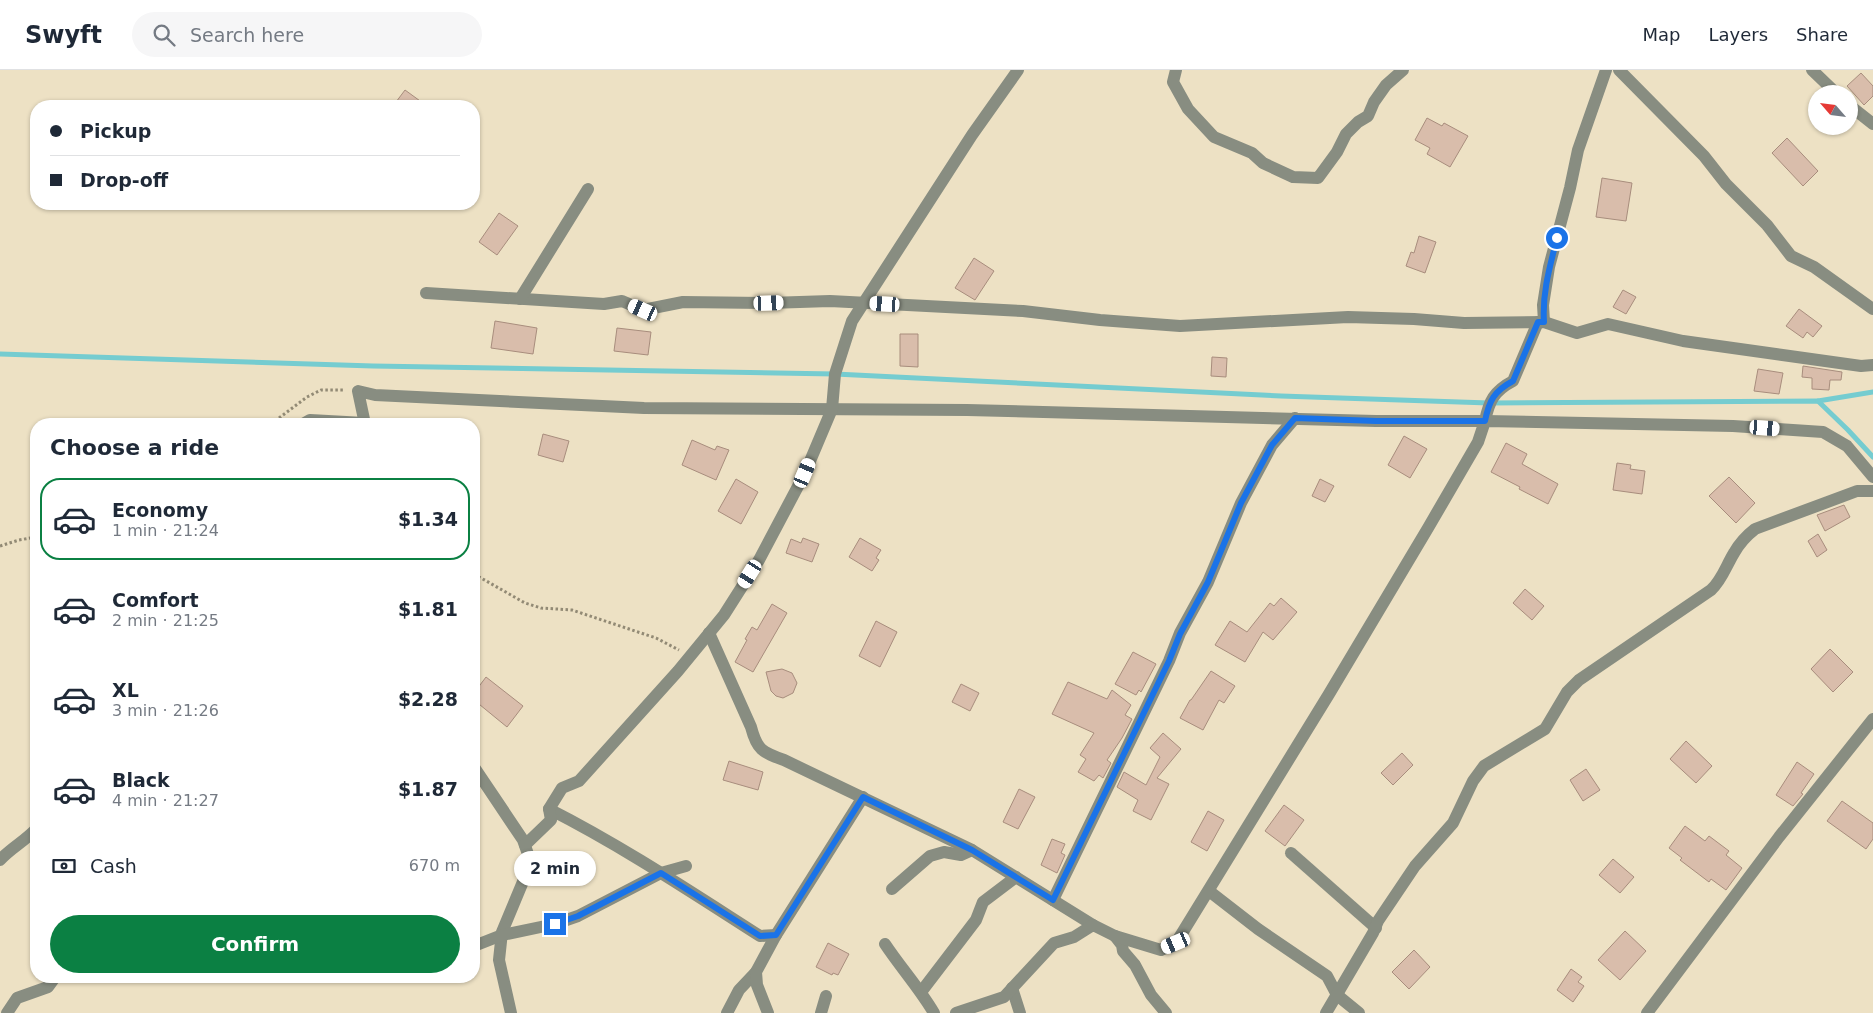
<!DOCTYPE html>
<meta charset="utf-8">
<style>
:root{--surface:#fff;--page:#f6f6f7;--text:#1f2937;--muted:#747a83;--line:#e0e1e3;--accent:#0b8043}
body{margin:0;font-family:"DejaVu Sans",sans-serif;background:var(--page);color:var(--text);height:100vh;display:flex;flex-direction:column;font-size:19px;white-space:nowrap}
*{box-sizing:border-box;margin:0}
p{font-size:16px;color:var(--muted)}
.icon{flex:none;width:28px;height:28px;fill:none;stroke:currentColor;stroke-width:2;stroke-linecap:round;stroke-linejoin:round}
.map{position:relative;flex:1;overflow:hidden}
.panel{position:absolute;left:30px;top:348px;width:450px;height:565px;display:flex;flex-direction:column;background:var(--surface);border-radius:20px;box-shadow:0 1px 4px #0004}
.panel>*{flex:none}
.top-card{position:absolute;left:30px;top:30px;width:450px;height:110px;border-radius:20px;box-shadow:0 1px 4px #0004;display:grid;align-content:center;height:110px;padding:0 20px;background:var(--surface)}
.needle{width:32px;rotate:298deg}
.tools{position:absolute;left:1808px;top:15px;display:grid;gap:10px}
.tools a{display:grid;place-items:center;width:50px;height:50px;border-radius:50%;background:var(--surface);box-shadow:0 1px 4px #0004;font-size:25px}
.end{position:absolute;width:22px;height:22px;margin:-11px;border:6px solid #1a73e8;background:#fff;box-shadow:0 0 0 2px #fff}
.from{border-radius:50%}
.bubble{position:absolute;height:35px;border-radius:18px;background:var(--surface);box-shadow:0 1px 4px #0004;font-size:16px;font-weight:600;line-height:35px;text-align:center}
.car{position:absolute;width:15px;height:30px;margin:-15px -8px;border-radius:6px;box-shadow:0 0 4px 1px #0007;background:linear-gradient(#fff 24%,#345 0 40%,#fff 0 76%,#345 0 86%,#fff 0)}
.top-card b{display:flex;align-items:center;gap:18px;height:48px;font-size:19px}
.top-card b+b{border-top:1px solid var(--line)}
.top-card i{width:12px;height:12px;background:var(--text)}
ul{padding:0;list-style:none}
li{display:flex;align-items:center;gap:15px;height:82px;margin:0 10px 8px;padding:0 10px;border:2px solid transparent;border-radius:20px}
li div{flex:1}
li b{display:block;font-size:19px}
li em{font-style:normal;font-weight:600}
li.selected{border-color:var(--accent)}
li>.icon{width:45px;height:45px;stroke-width:1.5}
h2{padding:0 20px;font-size:22px;line-height:60px}
.pay{display:flex;align-items:center;gap:12px;height:55px;padding:0 20px;font-size:19px}
.pay p{margin-inline-start:auto}
.button{display:flex;gap:10px;margin-top:auto;padding:10px 20px}
.button a{flex:1;height:58px;border-radius:30px;background:var(--accent);color:#fff;font-size:20px;font-weight:600;line-height:58px;text-align:center}
header{display:flex;align-items:center;gap:30px;box-sizing:border-box;height:70px;padding:0 25px;background:var(--surface);border-bottom:1px solid var(--line)}
header strong{font-size:24px}
nav{display:flex;gap:28px;margin-inline-start:auto;font-size:18px}
.search{width:350px;height:45px;background:var(--page);display:flex;align-items:center;gap:12px;box-sizing:border-box;padding:0 18px;border-radius:28px;color:var(--muted);font-size:19px}
.map>svg:first-child{display:block}
.lines{fill:none;stroke-linecap:round;stroke-linejoin:round}
.stream{stroke:#75ccd0;stroke-width:5}
.building{fill:#d9bdab;stroke:#a88d7d}
.path{stroke:#928a75;stroke-width:3;stroke-dasharray:2.5 2.5;stroke-linecap:butt}
.minor{stroke:#888d81;stroke-width:12}
.route{stroke:#1a73e8;stroke-width:6}
</style>
<header>
<strong>Swyft</strong>
<div class="search"><svg class="icon" aria-label="search" viewBox="0 0 24 24"><circle cx="10" cy="10" r="6"/><path d="M15 15l6 6"/></svg>Search here</div>
<nav><a>Map</a><a>Layers</a><a>Share</a></nav>
</header>
<div class="map">
<svg width="1873" height="943" viewBox="0 0 1873 943">
<rect width="100%" height="100%" fill="#ede1c4"/>
<g class="lines">
<g class="stream">
<polyline points="0,284 373,296 835,304 1281,326 1489,333 1818,331 1848,360 1873,387"/>
<polyline points="1818,331 1873,322"/>
</g>
</g>
<g class="building">
<polygon points="1861,3 1873,16 1873,26 1864,35 1847,16"/>
<polygon points="405,20 427,36 393,36"/>
<polygon points="1427,48 1442,56 1444,53 1468,66 1450,97 1427,84 1430,78 1415,70"/>
<polygon points="1787,68 1818,101 1803,116 1772,83"/>
<polygon points="1602,108 1632,113 1626,151 1596,147"/>
<polygon points="499,143 518,156 497,185 479,172"/>
<polygon points="1419,166 1436,172 1425,203 1406,196 1411,182 1414,183"/>
<polygon points="974,188 994,201 975,230 955,218"/>
<polygon points="1623,220 1636,227 1626,244 1613,237"/>
<polygon points="1799,239 1822,256 1813,267 1807,262 1803,268 1786,256"/>
<polygon points="495,251 537,258 533,284 491,278"/>
<polygon points="617,258 651,262 648,285 614,281"/>
<polygon points="900,264 918,264 918,297 900,296"/>
<polygon points="1212,287 1227,288 1226,307 1211,306"/>
<polygon points="1803,296 1842,302 1841,310 1830,310 1829,320 1812,319 1812,308 1802,307"/>
<polygon points="1758,299 1783,303 1779,324 1754,321"/>
<polygon points="543,364 569,371 563,392 538,385"/>
<polygon points="1404,366 1427,379 1410,408 1388,395"/>
<polygon points="692,370 715,380 717,376 729,380 716,410 682,395"/>
<polygon points="1506,373 1527,384 1522,394 1558,414 1548,434 1519,419 1520,417 1491,402"/>
<polygon points="1617,393 1631,395 1630,399 1645,401 1642,424 1613,420"/>
<polygon points="1729,407 1755,433 1736,453 1709,426"/>
<polygon points="736,409 758,422 741,454 718,441"/>
<polygon points="1320,409 1334,416 1325,432 1312,426"/>
<polygon points="1844,435 1850,447 1825,461 1817,445"/>
<polygon points="1818,464 1827,480 1817,487 1808,471"/>
<polygon points="803,468 819,474 812,492 786,483 791,469 801,473"/>
<polygon points="860,468 881,480 876,488 879,490 872,501 849,487"/>
<polygon points="1525,519 1544,536 1532,550 1513,533"/>
<polygon points="1281,528 1297,542 1273,570 1263,562 1245,592 1215,575 1230,551 1247,562 1270,533 1274,536"/>
<polygon points="772,534 787,543 753,602 735,592 747,570 745,569 752,557 757,560"/>
<polygon points="876,551 897,562 880,597 859,586"/>
<polygon points="1830,579 1853,602 1833,622 1811,599"/>
<polygon points="1133,582 1156,594 1141,622 1139,620 1136,625 1115,614"/>
<polygon points="782,599 792,603 797,613 793,623 783,628 776,626 771,621 766,602"/>
<polygon points="1211,601 1235,616 1224,633 1219,630 1203,660 1180,648 1190,630 1191,630"/>
<polygon points="486,607 523,636 507,657 474,630 474,623"/>
<polygon points="1068,612 1107,629 1112,620 1131,635 1125,645 1132,649 1122,668 1107,690 1111,693 1103,708 1099,705 1094,711 1078,702 1086,689 1080,685 1094,663 1052,644"/>
<polygon points="961,614 979,623 970,641 952,632"/>
<polygon points="1163,663 1181,679 1157,708 1169,714 1151,750 1133,741 1138,730 1117,717 1124,702 1146,715 1160,687 1150,678"/>
<polygon points="1686,671 1712,696 1696,713 1670,689"/>
<polygon points="1402,683 1413,695 1393,715 1381,703"/>
<polygon points="729,691 763,702 758,720 723,710"/>
<polygon points="1797,692 1814,704 1801,723 1803,724 1793,736 1776,725"/>
<polygon points="1586,699 1600,720 1583,731 1570,710"/>
<polygon points="1019,719 1035,727 1018,759 1003,752"/>
<polygon points="1842,731 1873,753 1873,769 1866,779 1827,751"/>
<polygon points="1284,735 1304,750 1285,776 1265,761"/>
<polygon points="1208,741 1224,750 1207,781 1191,772"/>
<polygon points="1685,756 1705,771 1709,766 1729,781 1726,785 1742,798 1726,820 1711,809 1709,812 1680,790 1682,788 1669,778"/>
<polygon points="1052,769 1065,774 1061,783 1065,785 1057,803 1041,795"/>
<polygon points="1613,789 1634,807 1620,823 1599,805"/>
<polygon points="1625,861 1646,881 1620,910 1598,890"/>
<polygon points="828,873 849,884 838,905 833,903 832,905 816,897"/>
<polygon points="1414,880 1430,897 1409,919 1392,902"/>
<polygon points="1571,899 1582,907 1578,912 1584,916 1573,932 1557,920"/>
</g>
<g class="lines">
<g class="path">
<polyline points="271,354 307,327 321,320 345,320"/>
<polyline points="0,476 19,470 36,467"/>
<polyline points="474,504 525,533 541,538 572,540 656,568 679,580"/>
</g>
<g class="minor">
<polyline points="1176,0 1173,12 1188,39 1214,67 1252,83 1263,93 1293,107 1318,108 1337,82 1346,64 1358,52 1368,46 1374,32 1386,15 1403,0"/>
<polyline points="1619,0 1704,86 1726,114 1767,155 1791,186 1814,197 1873,239"/>
<polyline points="1812,0 1837,24"/>
<polyline points="1849,35 1873,54"/>
<polyline points="426,223 604,234 622,231 643,240 683,232 769,233 830,231 1023,241 1100,250 1180,256 1348,247 1414,249 1464,253 1544,252 1577,263 1608,254 1683,271 1861,296 1873,295"/>
<polyline points="520,229 588,119"/>
<polyline points="1544,252 1543,235 1549,197 1570,118 1578,80 1606,0"/>
<polyline points="303,354 310,350 364,353"/>
<path d="M365 354 358 321 375 325 644 338 967 340 1376 351H1485C1489 331 1494 321 1513 311L1538 252"/>
<path d="M709 563 751 657C757 680 762 682 784 690L972 780 1093 855"/>
<polyline points="474,697 523,770 529,787 527,802 502,862 499,890 511,943"/>
<path d="M549 739C622 776 691 822 760 866L776 865"/>
<polyline points="525,775 551,750 549,739 562,718 579,711 678,601 724,545 759,490 805,403 832,339 835,304 852,251 972,65 1018,0"/>
<polyline points="1291,783 1376,858"/>
<path d="M0 790C11 778 25 771 36 759"/>
<polyline points="892,819 930,786 944,782 961,785 972,780"/>
<polyline points="1209,821 1258,859 1327,906 1337,925 1359,943"/>
<polyline points="1053,830 1169,591 1180,563 1208,512 1241,433 1272,375 1295,348"/>
<polyline points="1115,866 1122,875 1123,881 1135,895 1151,925 1166,943"/>
<path d="M885 874C901 898 920 919 934 943"/>
<polyline points="474,876 502,865 555,854 578,846 661,803 686,796"/>
<polyline points="1012,918 1020,943"/>
<polyline points="921,922 976,850 983,832 1016,807"/>
<polyline points="7,943 17,928 48,917 56,906"/>
<polyline points="727,943 739,920 756,902"/>
<polyline points="768,943 757,915 756,902 776,865 863,727"/>
<polyline points="821,943 826,926"/>
<polyline points="956,943 1004,927 1054,873 1074,867 1093,855 1115,866 1161,880 1176,873 1329,624 1428,458 1478,372 1485,351 1733,356 1823,362 1847,376 1873,407"/>
<path d="M1326 943 1373 863 1378 851 1415 796 1453 753 1473 711 1484 696 1545 659 1567 622 1579 610 1711 520C1722 510 1726 496 1734 483 1739 474 1746 466 1755 459L1857 421H1873"/>
<polyline points="1647,943 1779,767 1873,649"/>
</g>
</g>
<g class="lines">
<path class="route" d="M555 854 578 846 661 803 760 866 776 865 863 727 972 780 1053 830 1169 591 1180 564 1208 512 1241 433 1272 375 1295 348 1376 351H1485C1489 331 1494 321 1513 311L1538 252H1544C1542 223 1550 196 1557 168"/>
</g>
</svg>
<div class="tools">
<a><svg class="needle" viewBox="-14 -14 28 28"><path d="M0-13l5 13h-10z" fill="#e53935"/><path d="M0 13l5-13h-10z" fill="#747a83"/></svg></a>
</div>
<i class="end from" style="left:1557px;top:168px"></i>
<i class="end" style="left:555px;top:854px"></i>
<div class="bubble" style="left:514px;top:781px;width:82px">2 min</div>
<i class="car" style="left:769px;top:233px;rotate:88deg"></i>
<i class="car" style="left:885px;top:234px;rotate:273deg"></i>
<i class="car" style="left:643px;top:240px;rotate:294deg"></i>
<i class="car" style="left:1765px;top:358px;rotate:94deg"></i>
<i class="car" style="left:805px;top:403px;rotate:23deg"></i>
<i class="car" style="left:750px;top:504px;rotate:212deg"></i>
<i class="car" style="left:1176px;top:873px;rotate:247deg"></i>
<div class="top-card">
<b><i class="from"></i>Pickup</b>
<b><i></i>Drop-off</b>
</div>
<section class="panel">
<h2>Choose a ride</h2>
<ul>
<li class="selected"><svg class="icon" aria-label="car" viewBox="0 0 24 24"><path d="M5 17H2v-5l4-1 3-4h7l3 4 3 1v5h-3M9 17h6M6 11h13"/><circle cx="7" cy="17" r="2"/><circle cx="17" cy="17" r="2"/></svg><div><b>Economy</b><p>1 min · 21:24</p></div><em>$1.34</em></li>
<li><svg class="icon" aria-label="car" viewBox="0 0 24 24"><path d="M5 17H2v-5l4-1 3-4h7l3 4 3 1v5h-3M9 17h6M6 11h13"/><circle cx="7" cy="17" r="2"/><circle cx="17" cy="17" r="2"/></svg><div><b>Comfort</b><p>2 min · 21:25</p></div><em>$1.81</em></li>
<li><svg class="icon" aria-label="car" viewBox="0 0 24 24"><path d="M5 17H2v-5l4-1 3-4h7l3 4 3 1v5h-3M9 17h6M6 11h13"/><circle cx="7" cy="17" r="2"/><circle cx="17" cy="17" r="2"/></svg><div><b>XL</b><p>3 min · 21:26</p></div><em>$2.28</em></li>
<li><svg class="icon" aria-label="car" viewBox="0 0 24 24"><path d="M5 17H2v-5l4-1 3-4h7l3 4 3 1v5h-3M9 17h6M6 11h13"/><circle cx="7" cy="17" r="2"/><circle cx="17" cy="17" r="2"/></svg><div><b>Black</b><p>4 min · 21:27</p></div><em>$1.87</em></li>
</ul>
<div class="pay"><svg class="icon" aria-label="cash" viewBox="0 0 24 24"><path d="M3 7h18v10H3z"/><circle cx="12" cy="12" r="2"/></svg>Cash<p>670 m</p></div>
<div class="button"><a>Confirm</a></div>
</section>
</div>
